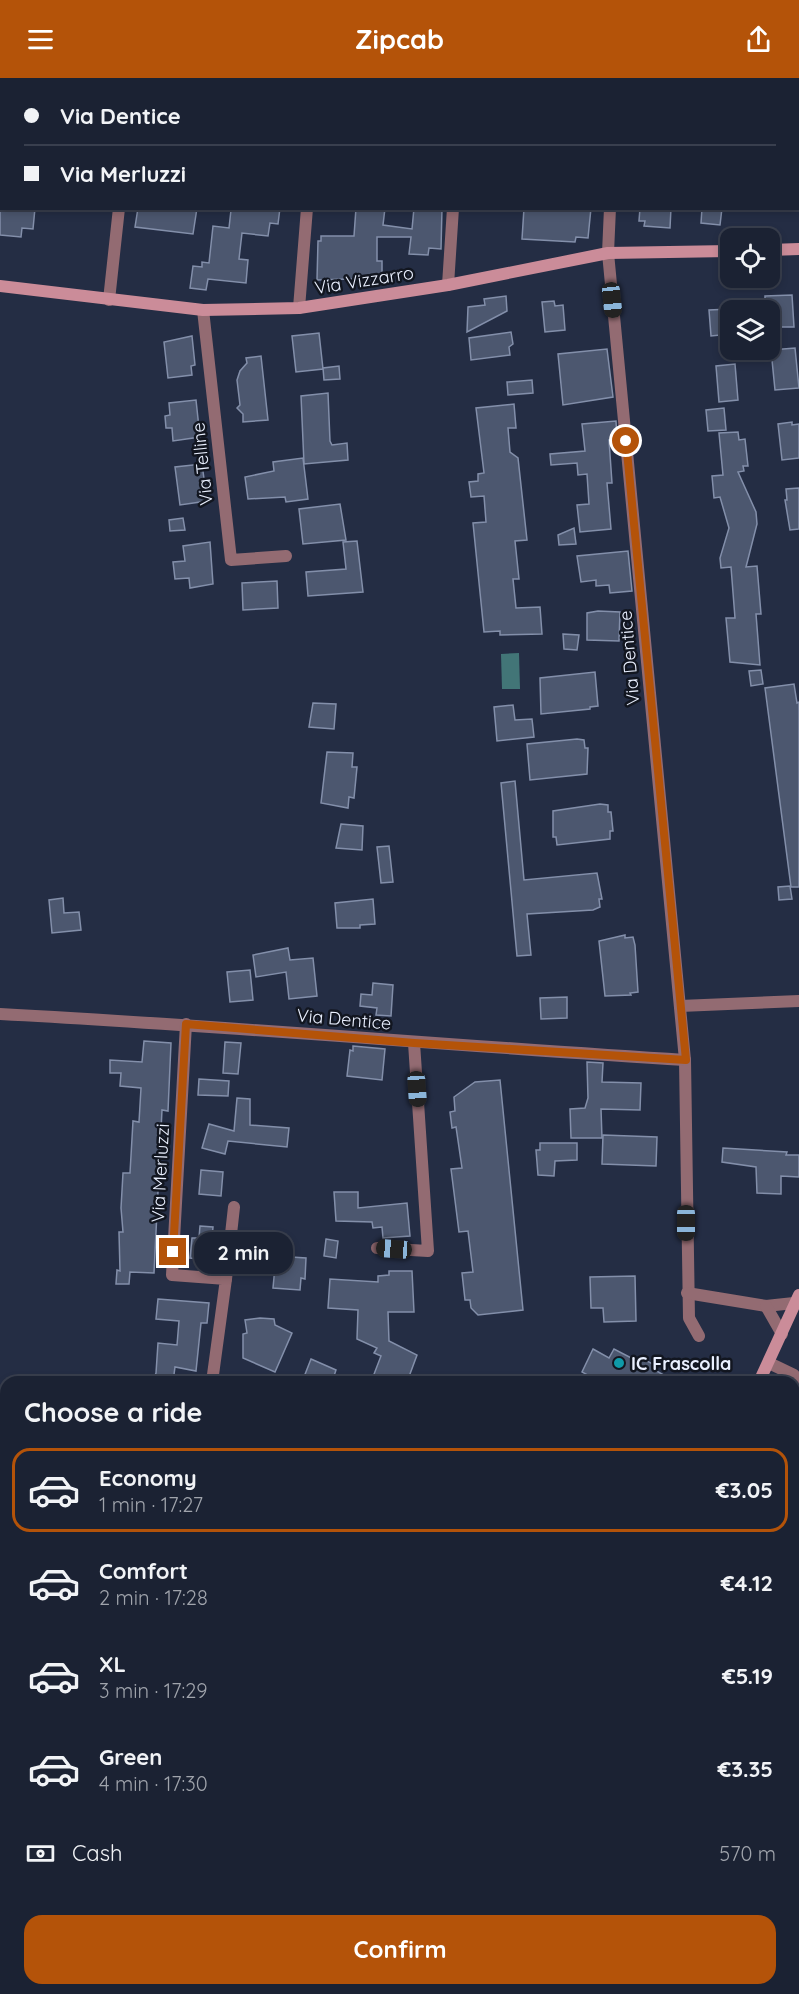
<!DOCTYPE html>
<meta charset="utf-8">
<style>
:root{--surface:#1b2233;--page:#282f3f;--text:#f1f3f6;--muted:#a0a4ac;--line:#393f4e;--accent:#b45309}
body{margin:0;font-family:Quicksand,sans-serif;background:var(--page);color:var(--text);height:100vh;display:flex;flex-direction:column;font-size:22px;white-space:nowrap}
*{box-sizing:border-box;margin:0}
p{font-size:20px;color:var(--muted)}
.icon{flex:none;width:33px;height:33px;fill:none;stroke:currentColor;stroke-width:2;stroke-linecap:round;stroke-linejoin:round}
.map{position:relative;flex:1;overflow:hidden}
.side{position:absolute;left:0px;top:1298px;width:800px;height:620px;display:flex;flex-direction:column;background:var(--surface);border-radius:18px 18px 0 0;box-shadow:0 3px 9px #0003,0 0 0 2px var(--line)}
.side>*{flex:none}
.banner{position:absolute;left:0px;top:0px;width:800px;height:132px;box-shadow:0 3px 9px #0003,0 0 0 2px var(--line);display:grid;align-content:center;height:132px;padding:0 24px;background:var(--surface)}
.tools{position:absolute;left:720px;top:150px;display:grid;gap:12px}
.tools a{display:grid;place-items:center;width:60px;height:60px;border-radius:12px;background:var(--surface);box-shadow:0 3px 9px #0003,0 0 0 2px var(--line);font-size:30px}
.end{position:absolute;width:27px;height:27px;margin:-14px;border:8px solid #b45309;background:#fff;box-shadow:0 0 0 3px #fff}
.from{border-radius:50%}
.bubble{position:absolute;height:42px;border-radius:18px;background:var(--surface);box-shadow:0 3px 9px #0003,0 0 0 2px var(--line);font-size:20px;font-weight:800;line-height:42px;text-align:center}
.car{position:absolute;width:18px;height:36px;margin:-18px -9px;border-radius:8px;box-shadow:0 0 4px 2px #0007;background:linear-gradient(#222 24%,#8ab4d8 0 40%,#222 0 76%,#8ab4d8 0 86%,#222 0)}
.banner b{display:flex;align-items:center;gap:21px;height:57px;font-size:22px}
.banner b+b{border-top:2px solid var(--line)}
.banner i{width:15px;height:15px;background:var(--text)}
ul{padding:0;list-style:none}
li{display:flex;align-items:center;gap:18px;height:84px;margin:0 12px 9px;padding:0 12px;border:3px solid transparent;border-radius:18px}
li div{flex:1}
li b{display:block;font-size:22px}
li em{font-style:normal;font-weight:800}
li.selected{border-color:var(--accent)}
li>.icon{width:54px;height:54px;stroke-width:1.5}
h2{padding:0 24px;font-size:27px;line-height:72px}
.pay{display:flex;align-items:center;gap:15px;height:66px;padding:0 24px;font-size:22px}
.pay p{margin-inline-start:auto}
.primary-button{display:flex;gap:12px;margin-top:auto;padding:12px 24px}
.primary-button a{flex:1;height:69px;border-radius:18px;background:var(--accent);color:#fff;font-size:24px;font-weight:800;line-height:69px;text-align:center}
header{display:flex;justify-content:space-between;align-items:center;height:78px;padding:0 24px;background:var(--accent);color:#fff;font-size:27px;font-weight:800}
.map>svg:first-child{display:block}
.water{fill:#427577}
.building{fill:#4c576f;stroke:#838faa;stroke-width:1.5}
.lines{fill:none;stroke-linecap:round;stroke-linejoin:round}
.street{stroke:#936b72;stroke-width:12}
.secondary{stroke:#cb8c99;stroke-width:12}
.route{stroke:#b45309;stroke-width:8}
.culture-dot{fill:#0f9aa8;stroke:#121620;stroke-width:2}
.labels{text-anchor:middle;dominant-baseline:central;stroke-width:5;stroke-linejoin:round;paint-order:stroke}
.street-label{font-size:18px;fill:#eaf0ff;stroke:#121620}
.poi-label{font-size:18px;font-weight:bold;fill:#eaf0ff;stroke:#121620;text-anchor:start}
</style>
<header><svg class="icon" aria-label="menu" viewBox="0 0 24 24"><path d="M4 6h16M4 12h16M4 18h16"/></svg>Zipcab<svg class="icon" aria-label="share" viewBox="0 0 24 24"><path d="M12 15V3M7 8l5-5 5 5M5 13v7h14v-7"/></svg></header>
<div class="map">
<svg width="799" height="1916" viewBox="0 0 799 1916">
<rect width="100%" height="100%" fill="#242d44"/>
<polygon class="water" points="519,575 520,611 502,611 501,576"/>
<g class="building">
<polygon points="0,130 35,130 33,151 22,150 21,159 0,157"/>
<polygon points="138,130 197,130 193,156 135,149"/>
<polygon points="280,130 278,146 270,145 268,158 242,155 239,181 248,182 246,205 208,201 206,212 190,210 193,188 202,189 202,184 209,185 213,148 229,150 231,132"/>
<polygon points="356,130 385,130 383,147 412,151 414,130 442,130 441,171 429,170 428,177 409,176 411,159 377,159 377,183 382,183 382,200 317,202 318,163 321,163 321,158 354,158"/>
<polygon points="524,130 591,130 588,160 576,159 575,164 522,161"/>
<polygon points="640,130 671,130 670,150 644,148 645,143 639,143"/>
<polygon points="702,130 722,130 720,147 701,145"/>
<polygon points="792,217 794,249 770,249 770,232 765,232 765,218"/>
<polygon points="506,218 507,233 467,254 468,229 485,227 484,221"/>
<polygon points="554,223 555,228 563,227 565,252 545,254 542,224"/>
<polygon points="730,231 730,256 711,258 709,232"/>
<polygon points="511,254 513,266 509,269 510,277 471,282 469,260"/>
<polygon points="319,255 323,291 296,294 292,258"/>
<polygon points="192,258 195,287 191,288 192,297 168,300 164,264"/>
<polygon points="795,270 799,310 775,312 771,272"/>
<polygon points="607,271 613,319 563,327 558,276"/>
<polygon points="261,278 268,342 243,344 243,336 237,330 240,327 237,302 240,293 247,285 246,280"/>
<polygon points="735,286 738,322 719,324 716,288"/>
<polygon points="339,288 340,301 324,302 323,290"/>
<polygon points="532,302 533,315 508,317 507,304"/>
<polygon points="328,315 330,363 332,367 347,365 348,382 304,386 301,318"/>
<polygon points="196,322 200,359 173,363 172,350 166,350 165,338 170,337 169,325"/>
<polygon points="514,326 516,350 508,350 510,374 518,380 527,462 515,463 519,501 513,501 516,530 540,529 542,556 500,557 500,553 484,554 473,445 486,444 484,418 471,419 469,404 478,403 478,396 484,395 476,330"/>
<polygon points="724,330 726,352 708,353 706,332"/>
<polygon points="616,343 617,361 609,362 612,405 607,405 611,451 580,454 577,427 589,426 587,396 578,397 577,385 551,387 550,376 585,373 582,346"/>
<polygon points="792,344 792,347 799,346 799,380 782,382 778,346"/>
<polygon points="738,354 739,362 745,361 748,388 743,388 744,393 738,394 756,434 757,446 746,489 757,488 761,536 756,536 760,587 730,584 726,540 735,540 731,489 721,490 720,480 729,450 720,419 714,420 712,398 723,397 719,355"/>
<polygon points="303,380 308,421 286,424 285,419 248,421 245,399 274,393 273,384"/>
<polygon points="202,386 207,423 180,427 175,389"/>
<polygon points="799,410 799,451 790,452 785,422 787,422 786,411"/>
<polygon points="340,426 346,462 303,466 299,431"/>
<polygon points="183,440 185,452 170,453 169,442"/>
<polygon points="574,450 576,466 559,467 558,457"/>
<polygon points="357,463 363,514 308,518 306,494 346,491 343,464"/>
<polygon points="210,464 213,506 190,510 189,500 175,501 173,484 185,483 183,468"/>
<polygon points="628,473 632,513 610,515 609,507 596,508 596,502 581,504 577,478"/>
<polygon points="277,503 278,530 243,532 242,505"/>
<polygon points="598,533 620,534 619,563 587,562 587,535"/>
<polygon points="563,556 579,557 577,572 564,571"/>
<polygon points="761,592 763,606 751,608 749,593"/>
<polygon points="595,594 598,628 590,629 590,631 541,636 540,600"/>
<polygon points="794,606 797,625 799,624 799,809 791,809 765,610"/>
<polygon points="313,625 336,626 334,651 309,649"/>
<polygon points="513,627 515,642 532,641 534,659 497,663 494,629"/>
<polygon points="577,661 584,662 585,670 588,670 587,696 530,702 527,666"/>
<polygon points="327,674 353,675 352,689 357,689 354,720 349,719 348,730 321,725"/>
<polygon points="515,703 524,802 597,795 602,821 599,821 600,829 593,832 527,836 531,877 517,878 501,705"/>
<polygon points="600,726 608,727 608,734 611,734 613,753 610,753 610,761 557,767 556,759 553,759 553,733"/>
<polygon points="341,746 363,748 362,772 336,770"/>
<polygon points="389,768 393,804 381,805 377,769"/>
<polygon points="790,808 792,821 779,822 778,809"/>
<polygon points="63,820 64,835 79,834 81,852 52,855 49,822"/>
<polygon points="373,821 375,846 360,847 360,850 337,850 335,825"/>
<polygon points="625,857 625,860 633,859 635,867 638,914 630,915 631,917 605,918 599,863"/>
<polygon points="288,870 290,882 313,880 317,918 289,921 286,894 256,899 253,877"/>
<polygon points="250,892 253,922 230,924 227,894"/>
<polygon points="373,905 393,907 391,938 376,937 377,930 360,928 361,916 372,917"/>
<polygon points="567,919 567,940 541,941 540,920"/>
<polygon points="144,963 171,965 168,1033 162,1032 154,1195 130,1194 129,1206 116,1206 117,1192 120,1193 119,1154 123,1154 121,1130 123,1095 130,1095 133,1043 139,1044 141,1010 120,1008 121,995 110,995 110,982 142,984"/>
<polygon points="225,964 241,965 238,996 223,995"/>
<polygon points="353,968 385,971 382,1002 347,998 350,972 353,973"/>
<polygon points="587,984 603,985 602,1004 641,1005 640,1032 601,1031 602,1060 571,1060 570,1031 585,1030 588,1020"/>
<polygon points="199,1001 229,1003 228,1018 198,1017"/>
<polygon points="500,1002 523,1232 478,1237 471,1230 470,1222 465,1222 462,1195 473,1194 468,1153 459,1154 451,1091 462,1090 456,1049 452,1050 450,1034 455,1033 454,1019 475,1004"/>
<polygon points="237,1020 250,1021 250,1047 289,1050 287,1069 228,1063 225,1076 202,1070 209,1046 234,1053"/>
<polygon points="603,1057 657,1059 656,1088 602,1086"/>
<polygon points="540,1065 577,1065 577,1082 555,1083 554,1098 538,1097 536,1072 540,1072"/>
<polygon points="723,1070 787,1074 786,1077 799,1077 799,1099 781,1098 781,1116 757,1115 756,1089 722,1084"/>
<polygon points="201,1092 223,1094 221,1118 199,1116"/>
<polygon points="334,1114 358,1114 358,1130 407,1125 410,1158 383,1160 382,1149 373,1150 372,1144 336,1143"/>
<polygon points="200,1148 213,1149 210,1182 190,1180 192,1160 199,1160"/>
<polygon points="326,1161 338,1163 336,1180 324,1178"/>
<polygon points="276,1178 306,1180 305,1201 301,1200 300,1212 273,1210"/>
<polygon points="389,1193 412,1193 414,1234 388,1234 389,1263 417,1277 407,1304 371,1304 381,1278 374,1275 377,1270 357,1261 358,1232 328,1230 330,1201 378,1204 378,1198 389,1197"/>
<polygon points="635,1198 636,1243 604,1244 603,1230 591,1230 590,1199"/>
<polygon points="158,1221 209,1225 207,1245 201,1245 196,1293 175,1289 173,1304 152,1304 156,1295 158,1265 177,1267 179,1243 156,1241"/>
<polygon points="260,1240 274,1241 275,1247 292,1255 275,1294 243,1280 243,1256 247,1255 245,1242"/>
<polygon points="593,1271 609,1280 614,1271 637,1283 639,1279 655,1287 653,1291 676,1304 600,1304 582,1294"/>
<polygon points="311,1281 336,1292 332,1304 302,1304"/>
</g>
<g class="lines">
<g class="street">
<polyline points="134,2 134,0"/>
<polyline points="319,2 319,0"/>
<polyline points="463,2 463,0"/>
<polyline points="617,2 617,0"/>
<polyline points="610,130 608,175 685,982 689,1240 699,1258"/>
<polyline points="448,207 453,130"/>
<polyline points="109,222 119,130"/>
<polyline points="299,230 307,130"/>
<polyline points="203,232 231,482 286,478"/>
<polyline points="680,928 799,923"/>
<path d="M0 936C229 948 457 968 685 982"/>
<polyline points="186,946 172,1197 226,1201 212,1304"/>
<polyline points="377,1170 428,1173 414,965"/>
<polyline points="226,1201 234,1129"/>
<polyline points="687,1215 766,1228 794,1225"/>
<polyline points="766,1228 782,1256"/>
<polyline points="769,1285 794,1297 799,1303"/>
<polyline points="0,1610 6,1614"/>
<polyline points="794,1849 799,1848"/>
<polyline points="428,1916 430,1911"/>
<polyline points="598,1916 599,1911"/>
</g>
<g class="secondary">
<polyline points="770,172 799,171"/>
<polyline points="0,208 203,232 299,230 448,207 608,175 730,173"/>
<polyline points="759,1304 799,1217"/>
<polyline points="0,1649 6,1645"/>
</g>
</g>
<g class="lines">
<polyline class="route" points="173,1174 186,946 414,965 686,982 626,363"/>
</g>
<circle class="culture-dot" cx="619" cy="1285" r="6"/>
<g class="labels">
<g class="street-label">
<text transform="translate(364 202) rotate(-9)">Via Vizzarro</text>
<text transform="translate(202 386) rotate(-96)">Via Telline</text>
<text transform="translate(629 580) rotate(-95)">Via Dentice</text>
<text transform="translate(344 941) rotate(5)">Via Dentice</text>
<text transform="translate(160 1095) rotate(-87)">Via Merluzzi</text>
</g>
<g class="poi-label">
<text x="631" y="1285">IC Frascolla</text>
</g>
</g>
</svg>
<div class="tools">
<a><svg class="icon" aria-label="locate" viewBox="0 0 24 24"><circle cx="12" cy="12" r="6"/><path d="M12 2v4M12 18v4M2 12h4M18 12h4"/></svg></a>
<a><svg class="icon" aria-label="layers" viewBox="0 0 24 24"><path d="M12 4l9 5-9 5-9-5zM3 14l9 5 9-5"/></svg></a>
</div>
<i class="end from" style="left:626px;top:363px"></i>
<i class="end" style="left:173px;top:1174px"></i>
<div class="bubble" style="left:194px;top:1154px;width:99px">2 min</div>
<i class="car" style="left:612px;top:222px;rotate:174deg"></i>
<i class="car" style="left:417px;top:1011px;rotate:176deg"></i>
<i class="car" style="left:686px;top:1145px;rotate:180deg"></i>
<i class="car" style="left:394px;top:1171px;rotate:274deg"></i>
<div class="banner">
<b><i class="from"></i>Via Dentice</b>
<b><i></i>Via Merluzzi</b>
</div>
<section class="side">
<h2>Choose a ride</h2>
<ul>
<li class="selected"><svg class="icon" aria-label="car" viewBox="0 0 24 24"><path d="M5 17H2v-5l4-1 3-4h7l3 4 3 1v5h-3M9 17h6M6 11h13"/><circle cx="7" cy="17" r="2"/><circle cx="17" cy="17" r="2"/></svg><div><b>Economy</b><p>1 min · 17:27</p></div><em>€3.05</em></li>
<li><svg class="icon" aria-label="car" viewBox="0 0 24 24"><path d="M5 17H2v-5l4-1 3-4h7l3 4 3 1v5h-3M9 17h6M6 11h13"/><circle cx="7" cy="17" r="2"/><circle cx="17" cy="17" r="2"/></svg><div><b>Comfort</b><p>2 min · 17:28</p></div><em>€4.12</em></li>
<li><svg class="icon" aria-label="car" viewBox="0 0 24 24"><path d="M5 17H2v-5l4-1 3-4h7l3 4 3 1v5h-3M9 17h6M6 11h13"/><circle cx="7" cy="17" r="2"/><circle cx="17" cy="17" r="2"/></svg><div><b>XL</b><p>3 min · 17:29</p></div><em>€5.19</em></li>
<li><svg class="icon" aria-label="car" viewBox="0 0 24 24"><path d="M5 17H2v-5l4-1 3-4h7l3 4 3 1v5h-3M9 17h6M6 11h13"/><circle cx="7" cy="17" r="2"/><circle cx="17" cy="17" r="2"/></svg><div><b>Green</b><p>4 min · 17:30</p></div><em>€3.35</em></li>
</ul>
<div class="pay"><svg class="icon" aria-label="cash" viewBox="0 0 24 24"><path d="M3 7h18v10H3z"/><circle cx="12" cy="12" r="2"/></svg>Cash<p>570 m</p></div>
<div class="primary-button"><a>Confirm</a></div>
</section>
</div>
